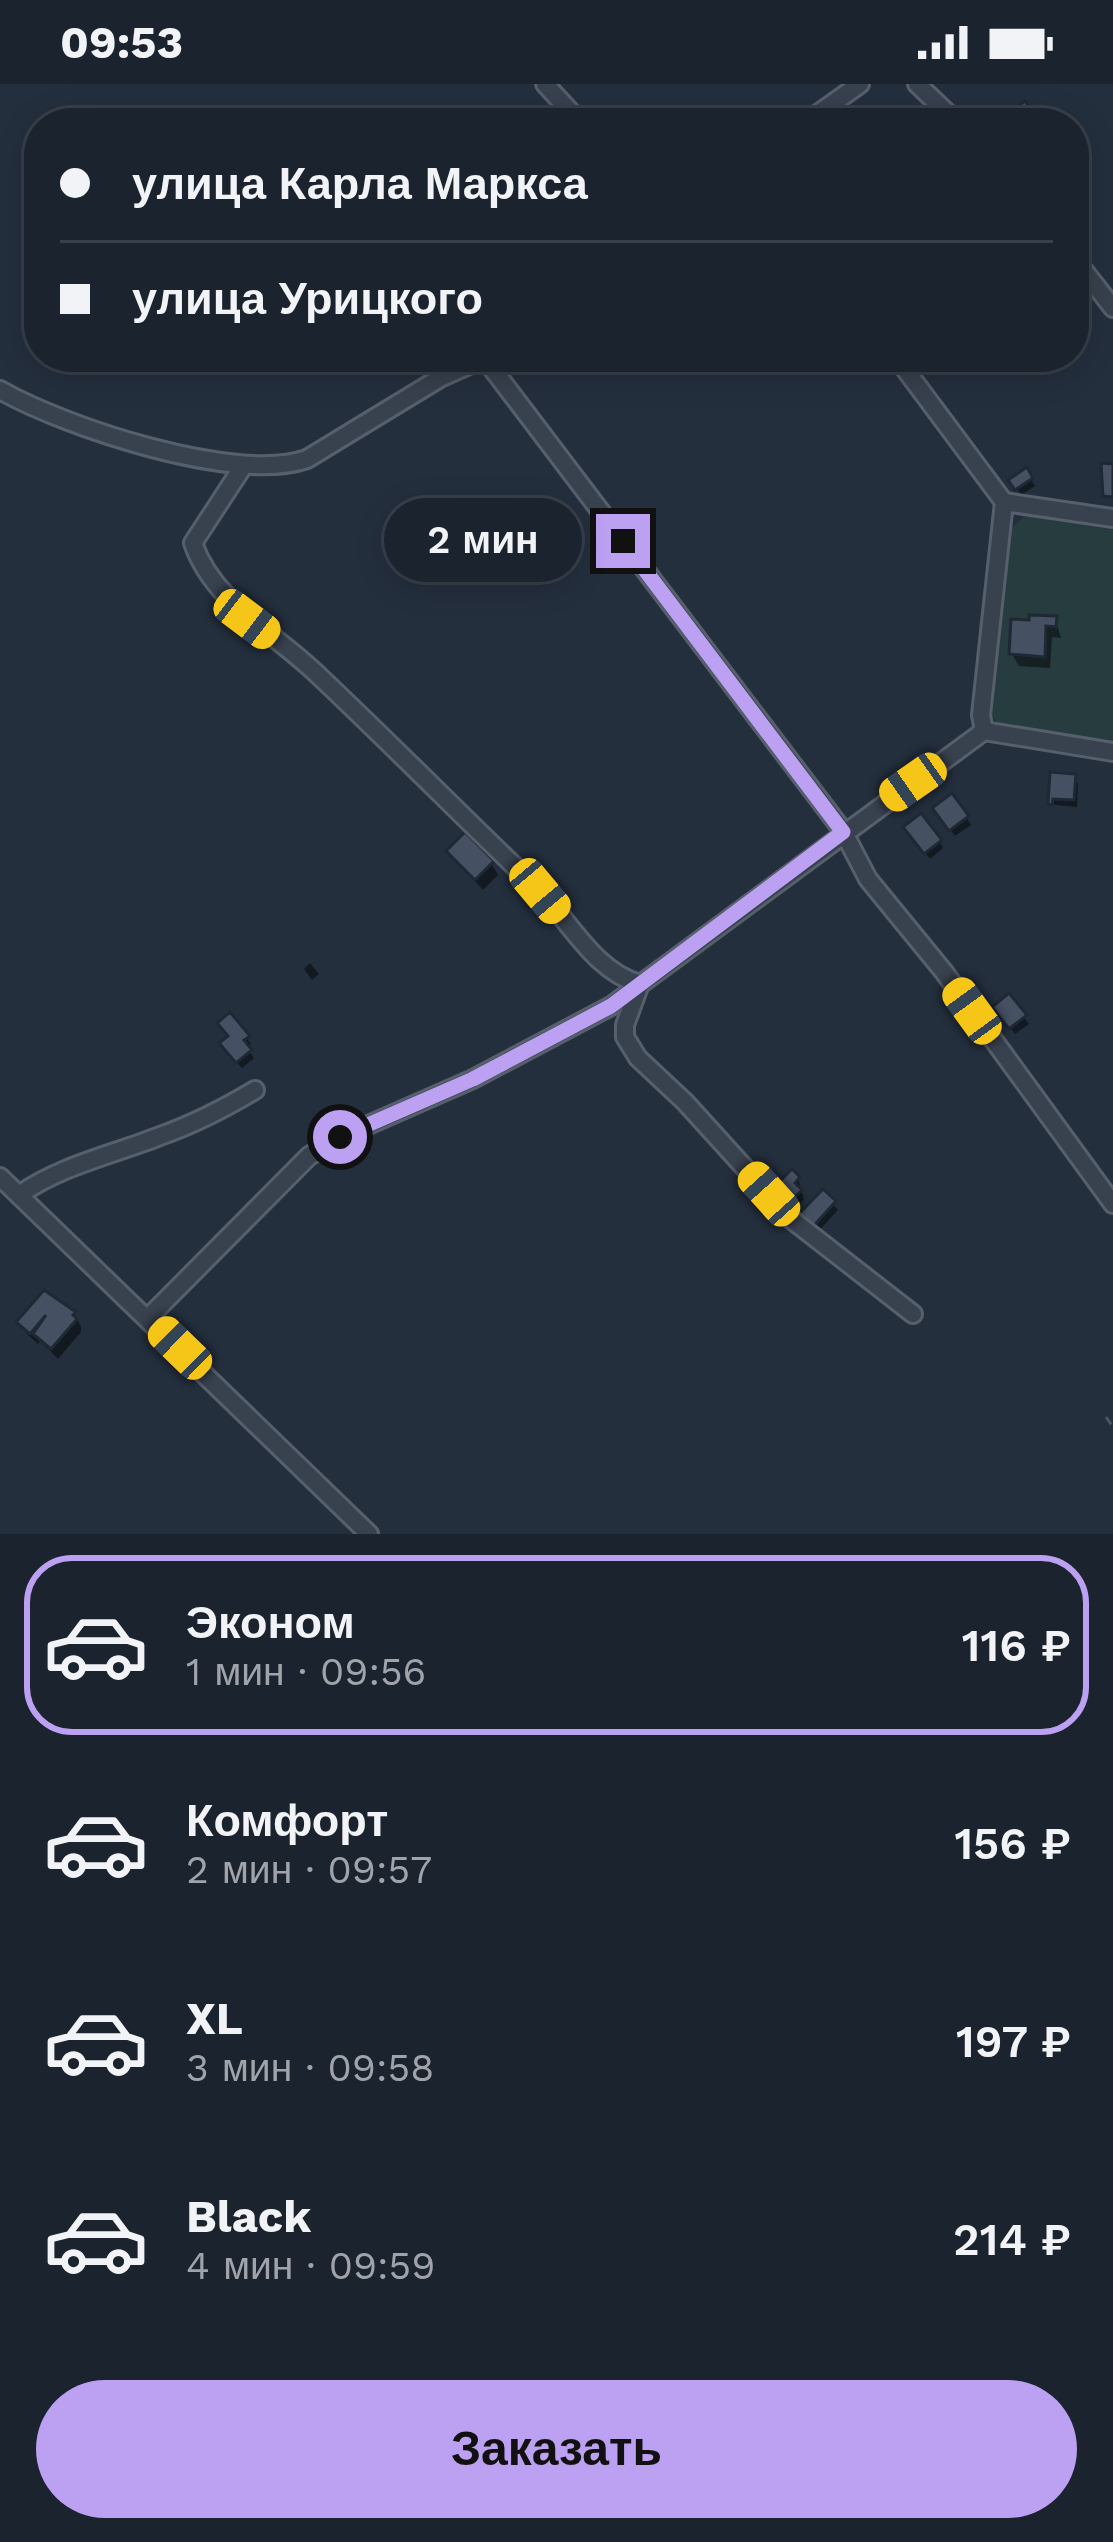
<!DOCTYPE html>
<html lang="ru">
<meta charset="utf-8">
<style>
:root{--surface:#1b232e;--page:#242b36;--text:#f1f3f6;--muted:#a0a4aa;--line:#39404a;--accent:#bca0f2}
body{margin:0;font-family:"Work Sans",sans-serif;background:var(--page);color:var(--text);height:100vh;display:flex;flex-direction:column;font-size:45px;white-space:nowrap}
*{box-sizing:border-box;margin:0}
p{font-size:39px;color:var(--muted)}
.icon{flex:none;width:66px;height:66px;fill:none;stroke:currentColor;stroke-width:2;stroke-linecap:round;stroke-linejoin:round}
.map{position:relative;height:1450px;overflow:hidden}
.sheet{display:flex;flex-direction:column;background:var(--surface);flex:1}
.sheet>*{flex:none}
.top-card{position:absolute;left:24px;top:24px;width:1065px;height:264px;border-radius:48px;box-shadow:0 6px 30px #0003,0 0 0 3px var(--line);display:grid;align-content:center;height:264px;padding:0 36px;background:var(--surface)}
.end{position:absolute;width:54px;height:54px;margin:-27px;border:15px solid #bca0f2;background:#111;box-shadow:0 0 0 6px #111}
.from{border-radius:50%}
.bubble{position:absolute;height:84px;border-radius:42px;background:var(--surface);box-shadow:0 6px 30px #0003,0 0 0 3px var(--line);font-size:39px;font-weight:600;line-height:84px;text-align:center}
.car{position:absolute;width:36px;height:72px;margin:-36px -18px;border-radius:15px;box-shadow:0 0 9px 3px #0007;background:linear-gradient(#f5c518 24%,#345 0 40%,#f5c518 0 76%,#345 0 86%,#f5c518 0)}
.top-card b{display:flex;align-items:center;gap:42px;height:114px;font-size:45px}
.top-card b+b{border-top:3px solid var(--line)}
.top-card i{width:30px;height:30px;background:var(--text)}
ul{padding:21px 0 0;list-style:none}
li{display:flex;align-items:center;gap:36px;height:180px;margin:0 24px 18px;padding:0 12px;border:6px solid transparent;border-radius:48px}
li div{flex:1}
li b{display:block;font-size:45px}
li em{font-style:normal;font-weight:600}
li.active{border-color:var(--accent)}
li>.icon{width:108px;height:108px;stroke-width:1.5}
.button{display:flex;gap:24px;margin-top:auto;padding:24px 36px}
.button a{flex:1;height:138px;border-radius:72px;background:var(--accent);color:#111;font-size:48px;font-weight:600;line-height:138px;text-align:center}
.status{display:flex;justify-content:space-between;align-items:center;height:84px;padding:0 60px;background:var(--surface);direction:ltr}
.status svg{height:33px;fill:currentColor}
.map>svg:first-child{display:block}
.green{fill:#263c3f}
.shadow{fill:#0007}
.building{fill:#455162;stroke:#1f2835;stroke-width:3}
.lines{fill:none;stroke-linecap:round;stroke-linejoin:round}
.minor-casing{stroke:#565f6c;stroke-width:22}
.path{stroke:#44595c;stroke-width:3;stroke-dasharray:9 9;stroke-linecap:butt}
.minor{stroke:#38414e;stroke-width:16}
.route{stroke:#bca0f2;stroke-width:15}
</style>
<div class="status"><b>09:53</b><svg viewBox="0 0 49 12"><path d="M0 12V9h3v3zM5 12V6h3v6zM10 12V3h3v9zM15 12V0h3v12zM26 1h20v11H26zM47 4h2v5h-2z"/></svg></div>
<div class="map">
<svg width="1113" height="1450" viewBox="0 0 1113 1450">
<rect width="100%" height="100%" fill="#242f3e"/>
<polygon class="green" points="1025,432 1113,446 1113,656 1002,645 988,627 1009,447"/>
<g class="shadow">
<polygon points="1026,388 1035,402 1021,411 1012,397"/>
<polygon points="1055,535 1061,554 1052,553 1050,584 1019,582 1012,570 1014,539"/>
<polygon points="1074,693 1078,700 1077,723 1055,721 1051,714"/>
<polygon points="940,732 967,734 971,741 955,752"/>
<polygon points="911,751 939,757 943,764 930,775"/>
<polygon points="450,768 491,779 498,791 483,806"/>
<polygon points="310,879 319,890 312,896 304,885"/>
<polygon points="1009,913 1029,940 1015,950 1000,930"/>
<polygon points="247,954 251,961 247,964 254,974 242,984 227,967"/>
<polygon points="798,1095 804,1115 799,1121 781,1101"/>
<polygon points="823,1109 838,1126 815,1151 804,1141"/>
<polygon points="45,1210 74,1230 81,1242 81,1248 58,1275 40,1257 38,1260 27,1250 20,1239"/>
</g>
<g class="building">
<polygon points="1025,17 1037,34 1030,39 1016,39 1008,29"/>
<polygon points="1101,379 1113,380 1113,413 1103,412"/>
<polygon points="1027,383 1033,394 1015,406 1008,396"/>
<polygon points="1029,531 1057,532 1056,543 1046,542 1045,573 1009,570 1011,535 1029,536"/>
<polygon points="1050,688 1076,690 1074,716 1053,715 1052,721 1048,720"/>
<polygon points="952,709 969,732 949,747 932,724"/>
<polygon points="921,729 942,756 924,770 903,743"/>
<polygon points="465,748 494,777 475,796 446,767"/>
<polygon points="1009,909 1027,931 1009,945 992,923"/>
<polygon points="230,928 250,952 244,956 252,966 236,979 219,959 228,952 217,939"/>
<polygon points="792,1085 800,1093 795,1099 802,1106 793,1115 777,1100"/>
<polygon points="823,1105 836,1117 810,1146 796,1133"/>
<polygon points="44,1206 76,1228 73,1231 77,1235 51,1265 33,1250 46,1231 30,1250 16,1238"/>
</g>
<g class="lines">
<g class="minor-casing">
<g id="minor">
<polyline points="545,0 581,39"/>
<polyline points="917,0 958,39"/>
<polyline points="805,39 860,0"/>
<polyline points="1074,174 1113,224"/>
<polyline points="896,273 1004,418"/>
<polyline points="485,275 843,747 868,795 944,888 1113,1120"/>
<path d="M0 306C65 343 236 400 307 375L440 294 487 273"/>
<path d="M244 381 193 459C213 518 276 550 318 591 391 660 462 732 535 802 568 834 593 887 640 900L625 941V953L638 974 685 1018 791 1135 913 1230"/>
<polyline points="1004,418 981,631 984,647 1113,668"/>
<polyline points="1004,418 1113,434"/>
<polyline points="0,1093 369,1450"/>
<path d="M19 1111C62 1081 112 1071 160 1052 194 1040 225 1024 255 1006"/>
<polyline points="149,1233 309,1072 341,1053 473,995 611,922 984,647"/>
</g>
</g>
<polyline class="path" points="1106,1333 1113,1343"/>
<use href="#minor" class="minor"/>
</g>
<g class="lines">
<polyline class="route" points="340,1053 473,995 611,922 843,748 623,457"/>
</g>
</svg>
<i class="end from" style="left:340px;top:1053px"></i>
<i class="end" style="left:623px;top:457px"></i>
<div class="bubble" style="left:384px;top:414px;width:198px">2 мин</div>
<i class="car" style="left:247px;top:535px;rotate:127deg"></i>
<i class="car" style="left:913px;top:698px;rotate:235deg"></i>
<i class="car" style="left:540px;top:807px;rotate:140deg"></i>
<i class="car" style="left:972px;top:927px;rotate:324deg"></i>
<i class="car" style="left:769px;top:1110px;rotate:318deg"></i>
<i class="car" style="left:180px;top:1264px;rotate:314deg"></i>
<div class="top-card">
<b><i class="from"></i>улица Карла Маркса</b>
<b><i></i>улица Урицкого</b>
</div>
</div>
<section class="sheet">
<ul>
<li class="active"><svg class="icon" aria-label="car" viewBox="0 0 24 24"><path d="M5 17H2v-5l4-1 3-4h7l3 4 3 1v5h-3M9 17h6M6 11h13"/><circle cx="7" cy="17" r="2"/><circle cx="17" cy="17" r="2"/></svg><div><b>Эконом</b><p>1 мин · 09:56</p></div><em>116 ₽</em></li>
<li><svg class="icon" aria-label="car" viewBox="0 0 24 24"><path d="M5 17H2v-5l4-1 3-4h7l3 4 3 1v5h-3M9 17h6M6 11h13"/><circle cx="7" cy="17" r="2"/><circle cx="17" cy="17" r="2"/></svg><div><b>Комфорт</b><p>2 мин · 09:57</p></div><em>156 ₽</em></li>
<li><svg class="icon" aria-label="car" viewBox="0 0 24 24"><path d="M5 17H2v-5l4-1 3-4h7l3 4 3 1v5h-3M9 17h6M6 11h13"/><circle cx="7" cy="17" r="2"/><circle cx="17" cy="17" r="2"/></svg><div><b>XL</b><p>3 мин · 09:58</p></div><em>197 ₽</em></li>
<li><svg class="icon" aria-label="car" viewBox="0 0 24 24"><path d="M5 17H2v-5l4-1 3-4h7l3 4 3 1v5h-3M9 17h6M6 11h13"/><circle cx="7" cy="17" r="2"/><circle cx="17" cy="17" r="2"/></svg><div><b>Black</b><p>4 мин · 09:59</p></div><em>214 ₽</em></li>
</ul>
<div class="button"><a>Заказать</a></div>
</section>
